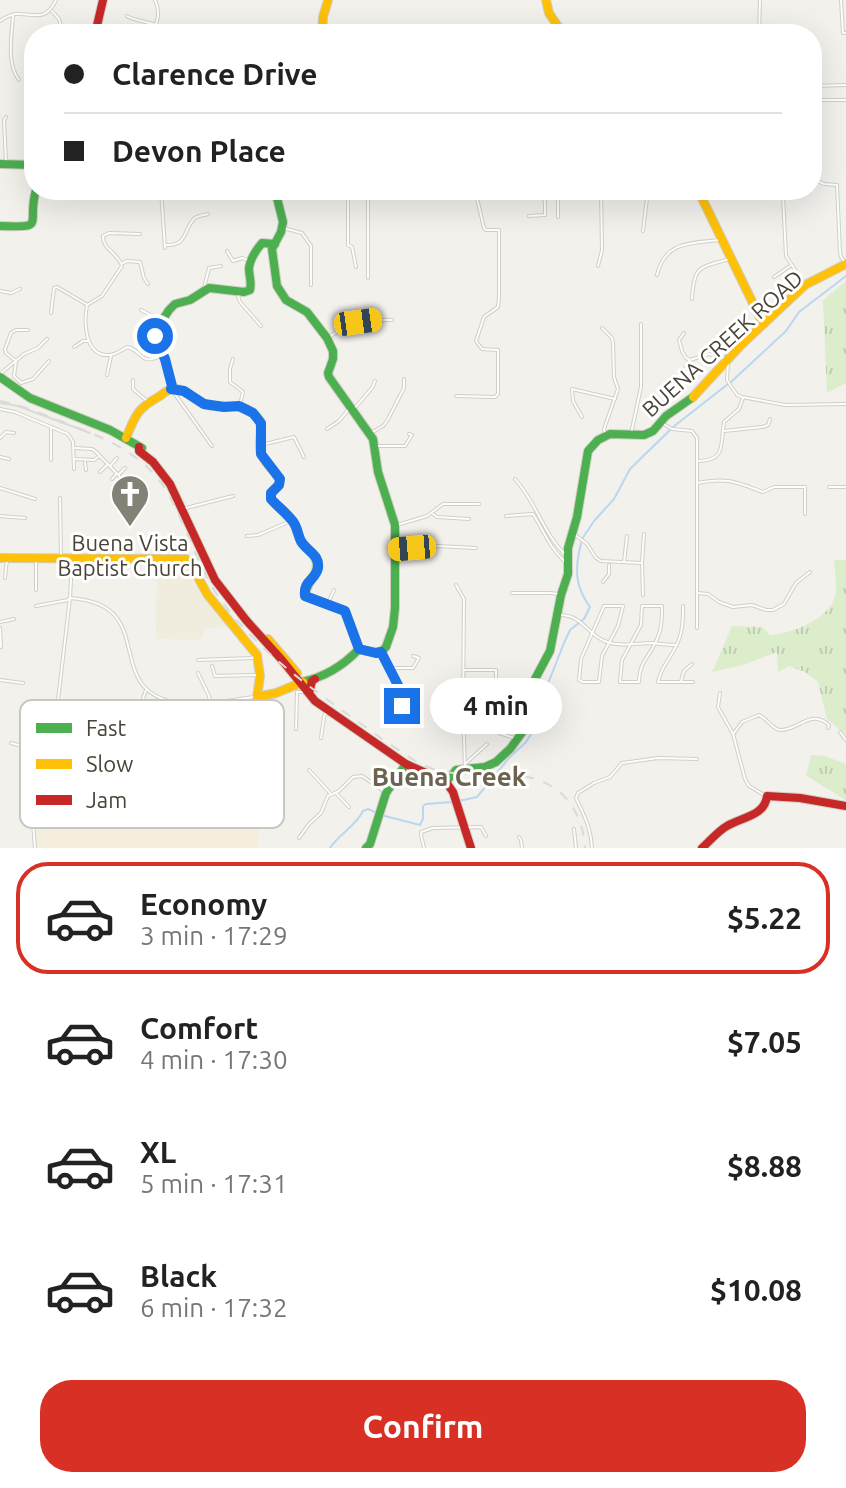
<!DOCTYPE html>
<meta charset="utf-8">
<style>
:root{--surface:#fff;--page:#f6f6f6;--text:#222;--muted:#767676;--line:#e0e0e0;--accent:#d93025}
body{margin:0;font-family:Ubuntu,sans-serif;background:var(--page);color:var(--text);height:100vh;display:flex;flex-direction:column;font-size:30px;white-space:nowrap}
*{box-sizing:border-box;margin:0}
p{font-size:26px;color:var(--muted)}
.icon{flex:none;width:44px;height:44px;fill:none;stroke:currentColor;stroke-width:2;stroke-linecap:round;stroke-linejoin:round}
.map{position:relative;height:848px;overflow:hidden}
.details{display:flex;flex-direction:column;background:var(--surface);flex:1}
.details>*{flex:none}
.banner{position:absolute;left:24px;top:24px;width:798px;height:176px;border-radius:32px;box-shadow:0 8px 32px #0002;display:grid;align-content:center;height:176px;padding:0 40px;background:var(--surface)}
.end{position:absolute;width:36px;height:36px;margin:-18px;border:10px solid #1a73e8;background:#fff;box-shadow:0 0 0 4px #fff}
.from{border-radius:50%}
.bubble{position:absolute;height:56px;border-radius:28px;background:var(--surface);box-shadow:0 8px 32px #0002;font-size:26px;font-weight:600;line-height:56px;text-align:center}
.car{position:absolute;width:24px;height:48px;margin:-24px -12px;border-radius:10px;box-shadow:0 0 6px 2px #0007;background:linear-gradient(#f5c518 24%,#345 0 40%,#f5c518 0 76%,#345 0 86%,#f5c518 0)}
.banner b{display:flex;align-items:center;gap:28px;height:76px;font-size:30px}
.banner b+b{border-top:2px solid var(--line)}
.banner i{width:20px;height:20px;background:var(--text)}
ul{padding:14px 0 0;list-style:none}
li{display:flex;align-items:center;gap:24px;height:112px;margin:0 16px 12px;padding:0 24px;border:4px solid transparent;border-radius:32px}
li div{flex:1}
li b{display:block;font-size:30px}
li em{font-style:normal;font-weight:600}
li.current{border-color:var(--accent)}
li>.icon{width:72px;height:72px;stroke-width:1.5}
.primary-button{display:flex;gap:16px;margin-top:auto;padding:16px 40px}
.primary-button a{flex:1;height:92px;border-radius:32px;background:var(--accent);color:#fff;font-size:32px;font-weight:600;line-height:92px;text-align:center}
.map>svg:first-child{display:block}
.commercial{fill:#f5eedf}
.education{fill:#f0edde}
.grass{fill:url(#grass-tufts)}
.lines{fill:none;stroke-linecap:round;stroke-linejoin:round}
.stream{stroke:#bbd6f0;stroke-width:2}
.street-casing{stroke:#d0cfc9;stroke-width:4}
.fast-casing{stroke:#d2cfc3;stroke-width:10}
.slow-casing{stroke:#d2cfc3;stroke-width:10}
.jam-casing{stroke:#d2cfc3;stroke-width:10}
.street{stroke:#fdfdfc;stroke-width:2}
.fast{stroke:#4caf50;stroke-width:8}
.slow{stroke:#ffc107;stroke-width:8}
.jam{stroke:#c62828;stroke-width:8}
.tram{stroke:#dadad9;stroke-width:2}
.rail{stroke:#dadad9;stroke-width:2;stroke-dasharray:10 10;stroke-linecap:butt}
.route{stroke:#1a73e8;stroke-width:10}
.labels{text-anchor:middle;dominant-baseline:central;stroke-width:6;stroke-linejoin:round;paint-order:stroke}
.street-label{font-size:22px;fill:#494437;stroke:#fff}
.poi-label{font-size:22px;fill:#494437;stroke:#fff}
.quarter-label{font-size:26px;font-weight:bold;fill:#6c634e;stroke:#fff}
.key{fill:#fff;stroke:#c8c7c3;stroke-width:2}
.key-label{font-size:22px;fill:#494437}
</style>
<div class="map">
<svg width="846" height="848" viewBox="0 0 846 848">
<defs>
<pattern id="grass-tufts" width="24" height="20" patternUnits="userSpaceOnUse" patternTransform="scale(2)"><rect width="24" height="20" fill="#dcedcc"/><path d="M3 7l-1-3M5 7V3M7 7l1-3M15 17l-1-3M17 17v-4M19 17l1-3" fill="none" stroke="#beccb0"/></pattern>
</defs>
<rect width="100%" height="100%" fill="#f2f1ec"/>
<polygon class="commercial" points="167,774 200,786 229,780 235,790 266,788 257,848 37,848 37,827 74,828 86,818 99,782"/>
<polygon class="education" points="157,561 184,562 190,566 208,600 231,627 206,628 200,640 156,639"/>
<g class="grass">
<polygon points="846,281 846,383 827,393 823,300"/>
<path d="M834 560H846V735L827 719 818 682 805 672 789 666 778 672 777 652 743 665 712 672 732 626 762 627 770 635C790 634 827 620 834 599 838 588 835 572 834 560Z"/>
<path d="M811 755 825 756 846 764V801C834 791 819 785 806 775Z"/>
</g>
<g class="lines">
<g class="stream">
<polyline points="731,382 786,331 799,312 846,276"/>
<polyline points="673,427 728,384"/>
<polyline points="582,539 594,521 614,499 630,469 670,430"/>
<path d="M542 705 549 681 564 643 570 630 584 619 590 607C574 585 575 568 581 543"/>
<polyline points="459,801 477,797 509,758 526,742 538,723 541,709"/>
<polyline points="381,815 420,825 423,819 423,806 426,804 453,802"/>
<path d="M330 848C339 834 356 826 363 811L368 809 377 813"/>
</g>
<g class="street-casing">
<g id="street">
<polyline points="841,0 843,33 846,33"/>
<polyline points="52,11 59,19 63,34"/>
<path d="M13 15C12 35 6 63 19 80"/>
<path d="M127 16C132 20 148 22 156 25"/>
<path d="M0 21C6 17 13 13 20 14 39 15 46 20 56 0"/>
<polyline points="558,25 600,32"/>
<path d="M153 34C157 21 161 13 155 0"/>
<polyline points="759,34 760,0"/>
<polyline points="812,86 846,85"/>
<polyline points="815,100 846,100"/>
<polyline points="812,149 815,180 824,184 837,185 840,252 841,257 846,264"/>
<polyline points="6,163 4,120 6,117"/>
<polyline points="161,190 165,248"/>
<polyline points="348,190 348,245 352,247 356,267"/>
<polyline points="368,190 368,278"/>
<polyline points="509,190 514,191"/>
<polyline points="558,190 558,217"/>
<polyline points="224,192 275,192"/>
<polyline points="783,196 786,256 803,282"/>
<polyline points="529,216 545,215 545,202 541,190"/>
<polyline points="283,228 302,233 311,246 311,285"/>
<polyline points="643,231 648,190"/>
<path d="M140 234 109 233 103 236C102 249 119 254 122 266L102 296 87 305C84 322 84 357 110 355 117 354 123 349 128 347 147 354 138 365 162 356"/>
<path d="M166 245C188 246 183 229 195 218 197 216 205 215 208 214"/>
<polyline points="227,251 233,261 242,258 250,261"/>
<polyline points="123,263 127,261 140,262 144,278 148,284"/>
<polyline points="598,266 602,250 601,190"/>
<path d="M657 275C665 241 691 243 719 240"/>
<polyline points="774,277 790,266"/>
<polyline points="204,288 209,268 221,266"/>
<polyline points="0,291 11,293 20,289"/>
<polyline points="242,294 238,296 240,302 261,326"/>
<path d="M692 299C694 265 699 268 729 259"/>
<polyline points="141,310 162,321"/>
<polyline points="51,313 54,288 57,287 86,304"/>
<polyline points="602,328 612,338 613,343 614,377 618,389 604,429 605,435"/>
<polyline points="28,330 16,330 11,333 5,349 6,353 16,361 14,376 21,383 33,379 49,361"/>
<polyline points="684,333 679,340 682,351 686,358 690,360 709,354 724,358"/>
<path d="M328 338C347 323 368 319 392 320"/>
<polyline points="74,347 83,341 88,341"/>
<polyline points="233,359 230,369 230,382 243,392 240,405"/>
<polyline points="728,362 727,380 737,395 742,397 785,405 846,404"/>
<polyline points="684,371 689,361"/>
<polyline points="0,374 24,354 38,348 47,339"/>
<polyline points="107,375 111,356"/>
<polyline points="133,380 133,389 147,401"/>
<polyline points="172,390 212,446"/>
<polyline points="456,396 495,397 498,394 498,350 482,349 476,341 484,317 498,307 499,298 499,230 486,230 484,228 475,190"/>
<polyline points="0,409 15,412 68,434 73,442 74,469"/>
<polyline points="353,410 372,388 375,381"/>
<polyline points="582,417 573,401 572,389 615,399"/>
<polyline points="662,423 672,429 692,431 697,438 697,628"/>
<polyline points="327,429 339,421 349,409"/>
<polyline points="724,431 762,427 768,425 770,419"/>
<polyline points="371,433 383,426 387,421 404,388 404,379"/>
<polyline points="631,434 641,387 641,324"/>
<polyline points="0,438 6,432 14,433"/>
<polyline points="261,445 294,437 304,457"/>
<polyline points="376,446 405,446 412,435 409,434"/>
<polyline points="75,448 92,449 95,451 129,486 130,489 119,500"/>
<polyline points="0,457 9,459"/>
<polyline points="74,459 94,460 98,457"/>
<polyline points="51,460 51,427"/>
<path d="M697 461C727 461 720 445 724 422L739 409 743 398"/>
<polyline points="85,462 86,470"/>
<polyline points="111,465 117,458"/>
<polyline points="100,472 107,465"/>
<polyline points="119,474 125,468"/>
<polyline points="112,479 116,474"/>
<path d="M515 479C537 503 544 536 567 556"/>
<path d="M697 483C727 477 736 482 763 492L774 487H805V514"/>
<polyline points="829,487 846,487"/>
<polyline points="0,488 35,499"/>
<polyline points="116,492 125,483"/>
<polyline points="60,498 61,556"/>
<polyline points="186,508 233,496"/>
<polyline points="433,514 437,517 469,519"/>
<polyline points="0,516 25,518"/>
<path d="M506 516 533 514C544 531 549 547 565 562"/>
<polyline points="397,525 427,516 443,504 479,504"/>
<polyline points="574,534 587,544 596,558 601,561 642,563"/>
<polyline points="247,536 258,535 291,521"/>
<polyline points="397,549 437,546 476,548"/>
<path d="M72 560 70 598 58 700 52 720 41 735 34 750 32 757 34 764C55 770 79 758 100 753 109 752 118 753 126 749L146 690"/>
<polyline points="624,562 627,536"/>
<polyline points="5,578 7,559"/>
<polyline points="603,582 609,574 609,565"/>
<polyline points="456,585 464,599 463,709 465,768"/>
<polyline points="36,590 36,560"/>
<polyline points="512,593 550,593 559,594"/>
<polyline points="698,593 708,594 719,602 733,607 752,605 766,610 773,610 784,604 796,583 810,572"/>
<polyline points="643,595 642,563 644,534"/>
<polyline points="328,603 334,590"/>
<path d="M36 606 68 600 70 598C160 604 101 686 173 702 198 708 229 700 254 697"/>
<polygon points="604,606 623,606 618,626 602,656 599,682 583,682 579,680 581,659"/>
<path d="M642 606H662C662 617 662 629 657 639 650 657 639 661 639 682H620L622 660 641 625Z"/>
<path d="M683 606C683 620 683 633 676 646 670 659 661 667 658 682H693"/>
<path d="M560 615C583 615 588 636 607 642 621 647 637 643 652 643 660 644 668 645 677 645"/>
<polyline points="0,622 14,619"/>
<polyline points="0,628 1,647"/>
<polyline points="381,653 402,693 403,700 402,706"/>
<polyline points="198,660 252,658 256,655"/>
<polyline points="212,666 215,676 259,675"/>
<polyline points="389,668 413,668 419,658 413,656"/>
<polyline points="464,670 496,670 496,693"/>
<polyline points="198,673 209,696 210,701"/>
<polyline points="0,680 23,683"/>
<polyline points="681,681 684,671 692,664"/>
<polyline points="720,693 718,707 733,734 745,779 749,786 766,796"/>
<polyline points="255,700 247,717 245,731 244,756 236,766 236,782 241,786 282,784"/>
<polyline points="95,702 140,705"/>
<path d="M169 702 158 738C163 753 198 771 213 763 212 743 205 724 203 704"/>
<polyline points="497,709 499,733 517,739"/>
<polyline points="296,729 297,692 305,692"/>
<polyline points="840,732 846,740"/>
<path d="M734 733 742 722 759 715C768 719 772 729 780 730 798 731 811 708 829 725L828 728"/>
<polyline points="321,738 324,717 327,710"/>
<polyline points="11,743 33,749"/>
<polyline points="126,750 141,767"/>
<polyline points="179,755 184,742 181,730"/>
<polyline points="466,763 487,744"/>
<polyline points="309,770 330,793"/>
<polyline points="336,793 349,807"/>
<polyline points="33,823 35,848"/>
<polyline points="574,829 576,848"/>
<polyline points="519,837 521,840 522,848"/>
<polyline points="299,838 309,824 321,813 328,796 339,791 353,777 362,776 385,792"/>
<polyline points="424,848 421,835 421,832 433,828 481,827 486,836"/>
<path d="M592 848C591 827 584 816 576 798L578 793 594 783 610 777 622 763 658 758 697 759"/>
</g>
</g>
<g class="fast-casing">
<g id="fast">
<polyline points="0,164 34,165"/>
<polyline points="275,190 283,222 281,232 272,249 277,286 286,300 307,312 327,338 333,351 333,359 328,373 329,377 373,439 378,472 395,525 395,608 393,627 386,647 382,651 376,653 359,649"/>
<path d="M0 226C48 228 26 225 36 190"/>
<polyline points="0,377 30,398 110,430 142,448"/>
<path d="M171 389 172 386 165 359 155 336 156 330 169 310 175 304 190 300 209 288 244 292 250 290C252 282 249 277 249 268 250 259 257 249 262 243L275 244"/>
<path d="M301 542C306 547 312 552 315 558 323 572 305 582 305 596L345 611 359 649"/>
<path d="M302 682C325 677 343 666 359 649"/>
<polyline points="446,782 456,770 485,767 496,762 510,749 526,727 531,709 534,681 550,651 561,595 568,574 568,548 577,517 588,451 598,440 610,434 644,435 653,431 666,416 693,397"/>
<polyline points="366,848 370,844 386,793 406,764"/>
</g>
</g>
<g class="slow-casing">
<g id="slow">
<polyline points="546,0 549,13 563,34"/>
<polyline points="322,34 323,17 328,0"/>
<polyline points="698,190 763,324"/>
<polyline points="693,397 741,345 805,285 846,264"/>
<path d="M126 438C136 414 137 409 160 396 165 392 170 388 177 389 188 391 195 400 204 404 220 410 238 401 253 413 268 425 256 439 261 454 264 462 275 472 280 479L279 485 271 493V499L293 521 301 542"/>
<polyline points="0,558 186,559 190,562 207,594 257,655 260,676 257,697 276,693 303,682"/>
<polyline points="268,639 297,673"/>
</g>
</g>
<g class="jam-casing">
<g id="jam">
<polyline points="95,34 103,0"/>
<polyline points="139,447 139,451 153,462 170,484 215,580 246,620 282,660 315,701 406,764 446,782 453,792 471,848"/>
<polyline points="310,690 312,681 315,679"/>
<path d="M702 848C710 841 718 831 727 826 742 817 765 816 767 796L800 798 846 806"/>
</g>
</g>
<use href="#street" class="street"/>
<use href="#fast" class="fast"/>
<use href="#slow" class="slow"/>
<use href="#jam" class="jam"/>
<polyline class="tram" points="0,403 18,406 90,433"/>
<path class="rail" d="M0 401C22 405 42 414 63 422 104 438 143 452 167 492 185 523 195 559 214 590 240 630 279 664 317 692 338 708 360 723 381 738 396 748 411 760 428 767 473 785 528 758 566 798 578 812 584 830 585 848"/>
</g>
<g class="lines">
<path class="route" d="M155 336 165 359 172 386 171 389 184 391 204 404 224 407 239 406 253 413 261 423V454L280 479 279 485 271 493V499C278 507 288 514 294 523 298 529 298 536 301 541 306 551 320 554 318 568 316 580 303 580 305 596L345 611 359 649 376 653 381 652 402 693 403 700 402 706"/>
</g>
<defs>
<g id="church-pin" transform="scale(2)"><path d="M0 17L-7.5 6A9.5 9.5 0 1 1 7.5 6Z" fill="#848176" stroke="#fff"/><path d="M-1.2-6h2.4v3.5h3.3v2.4h-3.3V6h-2.4V-.1h-3.3v-2.4h3.3Z" fill="#fff"/></g>
</defs>
<g fill-rule="evenodd">
<use href="#church-pin" x="130" y="494"/>
</g>
<g class="labels">
<g class="street-label">
<text transform="translate(722 343) rotate(-42)">BUENA CREEK ROAD</text>
</g>
<g class="poi-label">
<text x="130" y="542">Buena Vista<tspan x="130" dy="25">Baptist Church</tspan></text>
</g>
<g class="quarter-label">
<text x="449" y="776">Buena Creek</text>
</g>
</g>
<rect x="20" y="700" width="264" height="128" rx="12" class="key"/>
<rect x="36" y="723" width="36" height="10" fill="#4caf50"/>
<rect x="36" y="759" width="36" height="10" fill="#ffc107"/>
<rect x="36" y="795" width="36" height="10" fill="#c62828"/>
<g class="key-label">
<text x="86" y="736">Fast</text>
<text x="86" y="772">Slow</text>
<text x="86" y="808">Jam</text>
</g>
</svg>
<i class="end from" style="left:155px;top:336px"></i>
<i class="end" style="left:402px;top:706px"></i>
<div class="bubble" style="left:430px;top:678px;width:132px">4 min</div>
<i class="car" style="left:358px;top:322px;rotate:82deg"></i>
<i class="car" style="left:412px;top:548px;rotate:265deg"></i>
<div class="banner">
<b><i class="from"></i>Clarence Drive</b>
<b><i></i>Devon Place</b>
</div>
</div>
<section class="details">
<ul>
<li class="current"><svg class="icon" aria-label="car" viewBox="0 0 24 24"><path d="M5 17H2v-5l4-1 3-4h7l3 4 3 1v5h-3M9 17h6M6 11h13"/><circle cx="7" cy="17" r="2"/><circle cx="17" cy="17" r="2"/></svg><div><b>Economy</b><p>3 min · 17:29</p></div><em>$5.22</em></li>
<li><svg class="icon" aria-label="car" viewBox="0 0 24 24"><path d="M5 17H2v-5l4-1 3-4h7l3 4 3 1v5h-3M9 17h6M6 11h13"/><circle cx="7" cy="17" r="2"/><circle cx="17" cy="17" r="2"/></svg><div><b>Comfort</b><p>4 min · 17:30</p></div><em>$7.05</em></li>
<li><svg class="icon" aria-label="car" viewBox="0 0 24 24"><path d="M5 17H2v-5l4-1 3-4h7l3 4 3 1v5h-3M9 17h6M6 11h13"/><circle cx="7" cy="17" r="2"/><circle cx="17" cy="17" r="2"/></svg><div><b>XL</b><p>5 min · 17:31</p></div><em>$8.88</em></li>
<li><svg class="icon" aria-label="car" viewBox="0 0 24 24"><path d="M5 17H2v-5l4-1 3-4h7l3 4 3 1v5h-3M9 17h6M6 11h13"/><circle cx="7" cy="17" r="2"/><circle cx="17" cy="17" r="2"/></svg><div><b>Black</b><p>6 min · 17:32</p></div><em>$10.08</em></li>
</ul>
<div class="primary-button"><a>Confirm</a></div>
</section>
